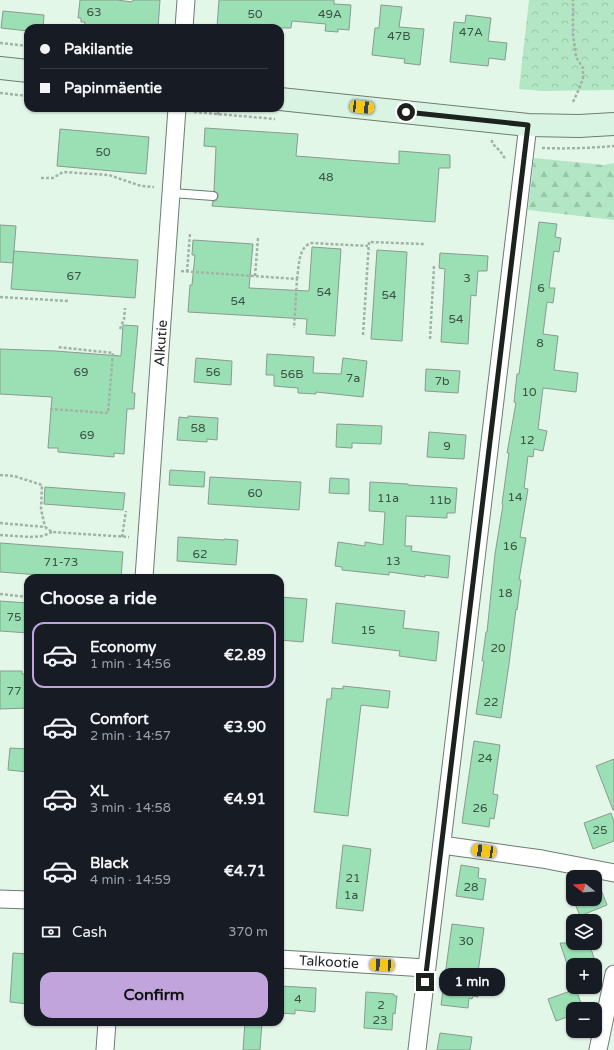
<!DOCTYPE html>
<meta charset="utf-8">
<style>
:root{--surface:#171b24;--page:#20242c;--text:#f1f3f6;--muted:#9ea1a6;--line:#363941;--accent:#c0a4db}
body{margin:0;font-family:"Varela Round",sans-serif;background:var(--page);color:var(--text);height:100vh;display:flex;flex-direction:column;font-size:15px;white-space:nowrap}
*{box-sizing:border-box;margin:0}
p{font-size:13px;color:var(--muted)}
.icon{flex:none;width:22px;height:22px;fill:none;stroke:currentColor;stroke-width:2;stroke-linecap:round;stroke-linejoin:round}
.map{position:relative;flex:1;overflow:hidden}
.side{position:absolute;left:24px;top:574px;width:260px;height:452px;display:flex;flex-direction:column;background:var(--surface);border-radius:12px;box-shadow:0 1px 3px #0004}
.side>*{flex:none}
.banner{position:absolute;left:24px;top:24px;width:260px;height:88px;border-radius:12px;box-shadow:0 1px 3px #0004;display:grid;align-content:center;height:88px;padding:0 16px;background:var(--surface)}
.needle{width:26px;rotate:287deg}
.buttons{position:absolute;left:566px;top:870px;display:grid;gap:8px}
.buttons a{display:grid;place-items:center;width:36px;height:36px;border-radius:8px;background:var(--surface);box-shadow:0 1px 3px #0004;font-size:20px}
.end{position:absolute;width:18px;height:18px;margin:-9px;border:5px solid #1c231f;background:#fff;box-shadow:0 0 0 2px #fff}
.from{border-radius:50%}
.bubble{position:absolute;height:28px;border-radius:12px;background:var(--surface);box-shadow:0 1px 3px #0004;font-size:13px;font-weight:800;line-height:28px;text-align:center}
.car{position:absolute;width:12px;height:24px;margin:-12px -6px;border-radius:5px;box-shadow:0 0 3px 1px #0007;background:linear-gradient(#f5c518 24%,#345 0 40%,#f5c518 0 76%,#345 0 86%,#f5c518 0)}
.banner b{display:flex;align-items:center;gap:14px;height:38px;font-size:15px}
.banner b+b{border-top:1px solid var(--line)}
.banner i{width:10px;height:10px;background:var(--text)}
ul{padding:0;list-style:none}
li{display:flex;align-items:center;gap:12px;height:66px;margin:0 8px 6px;padding:0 8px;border:2px solid transparent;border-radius:12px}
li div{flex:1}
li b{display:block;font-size:15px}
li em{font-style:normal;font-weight:800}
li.current{border-color:var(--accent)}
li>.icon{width:36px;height:36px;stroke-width:1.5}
h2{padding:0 16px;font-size:18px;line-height:48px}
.pay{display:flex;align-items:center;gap:10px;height:44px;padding:0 16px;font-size:15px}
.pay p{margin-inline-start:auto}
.action{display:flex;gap:8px;margin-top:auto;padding:8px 16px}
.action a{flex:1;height:46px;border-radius:12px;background:var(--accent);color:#111;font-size:16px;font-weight:800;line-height:46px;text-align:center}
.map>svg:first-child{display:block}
.forest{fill:url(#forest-firs)}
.park{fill:url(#park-crowns)}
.building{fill:#9ae0b4;stroke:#8a9b8f}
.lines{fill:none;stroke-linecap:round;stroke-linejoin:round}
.lane-casing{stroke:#6c7d72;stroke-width:10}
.street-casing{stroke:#6c7d72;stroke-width:19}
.secondary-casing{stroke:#6c7d72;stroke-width:24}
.path{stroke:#a2b2a7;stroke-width:2.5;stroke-dasharray:3 2;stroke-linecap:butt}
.lane{stroke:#fff;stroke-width:8}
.street{stroke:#fff;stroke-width:17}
.secondary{stroke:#daf4e4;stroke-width:22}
.route{stroke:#1c231f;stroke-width:5}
.labels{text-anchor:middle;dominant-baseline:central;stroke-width:3;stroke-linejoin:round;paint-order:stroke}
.number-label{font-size:12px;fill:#3c5244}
.street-label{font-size:14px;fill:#1c231f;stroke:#fefefe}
</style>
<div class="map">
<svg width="614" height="1050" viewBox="0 0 614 1050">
<defs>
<pattern id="forest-firs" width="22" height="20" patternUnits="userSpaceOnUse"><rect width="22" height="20" fill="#b3e6c4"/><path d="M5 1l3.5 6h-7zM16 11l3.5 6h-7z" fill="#99c5a8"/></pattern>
<pattern id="park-crowns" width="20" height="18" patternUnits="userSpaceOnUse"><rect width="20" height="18" fill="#b3e6c4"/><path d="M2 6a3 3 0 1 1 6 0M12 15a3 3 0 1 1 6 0" fill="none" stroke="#99c5a8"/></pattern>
</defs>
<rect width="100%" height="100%" fill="#e3f7e9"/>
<polygon class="forest" points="534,158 604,165 614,163 614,220 528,210"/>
<polygon class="park" points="529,0 614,0 614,90 542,91 519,89"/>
<g class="building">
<polygon points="80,0 117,0 132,2 133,0 160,0 158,28 84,28 85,22 81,22 81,18 78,18"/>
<polygon points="219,0 334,0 334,4 351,5 349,30 338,29 338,32 325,31 326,24 292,21 291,28 217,27"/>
<polygon points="381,5 402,7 399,27 424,29 420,65 404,63 405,59 372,55 375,28 379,28"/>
<polygon points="3,11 44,15 43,28 28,28 28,31 1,28"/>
<polygon points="466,15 491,18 488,41 507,43 505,60 489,58 488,66 450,62 454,22 465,23"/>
<polygon points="205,128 298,134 296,156 399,164 399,151 450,155 450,168 439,168 435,222 212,206 213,201 216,201 218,197 218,193 214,191 216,147 204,146"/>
<polygon points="60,129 149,137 146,174 57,166"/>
<polygon points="539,222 557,224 555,237 561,238 559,252 554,251 549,288 555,288 553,303 547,302 543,334 558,336 554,370 578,373 576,392 543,388 538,429 547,431 543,451 534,449 533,457 528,456 524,488 528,489 520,537 526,538 519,580 521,580 517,610 516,609 509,664 501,718 476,714 484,661 482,661 486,632 487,632 495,554 503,505 502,504 509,453 507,453 516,403 514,402 517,374 519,374"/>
<polygon points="0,225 16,226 13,263 0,262"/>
<polygon points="193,240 253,244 249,288 309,291 312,247 341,249 335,336 306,334 307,319 188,312 190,285 192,285 195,255 192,255"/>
<polygon points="377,250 407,252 402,341 371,339"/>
<polygon points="14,251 138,260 135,298 11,289"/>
<polygon points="440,253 488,256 487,271 478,271 476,296 471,295 468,344 441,342 445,269 439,268"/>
<polygon points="123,325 138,326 132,393 135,393 134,409 127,409 124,454 114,453 114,457 58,452 58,448 48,448 52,397 0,394 0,349 55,351 121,356"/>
<polygon points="267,354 314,357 313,373 341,374 343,358 367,361 363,397 316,392 316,394 298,393 298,388 274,386 274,375 266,375"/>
<polygon points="196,358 232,361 231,385 194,382"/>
<polygon points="426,369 460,371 458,393 425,391"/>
<polygon points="188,416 218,418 217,440 207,439 207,442 177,440 179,417 188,418"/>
<polygon points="337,424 382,426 381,444 352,443 352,448 336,447"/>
<polygon points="429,432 466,435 464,459 427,457"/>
<polygon points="170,470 205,472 204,487 169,485"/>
<polygon points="210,477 301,482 299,510 208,504"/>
<polygon points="330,478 349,479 349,494 329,493"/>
<polygon points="370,482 408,484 408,485 457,488 455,513 447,513 447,518 406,516 405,546 412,546 411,551 450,556 448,578 425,575 425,577 389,572 389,575 342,570 342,567 335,566 338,542 365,546 365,542 383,545 385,512 369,511"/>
<polygon points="45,487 125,493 123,510 44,504"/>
<polygon points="178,537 224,540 224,539 238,540 236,565 177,561"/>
<polygon points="0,543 123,552 121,578 79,578 0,572"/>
<polygon points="280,597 307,599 303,642 280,640"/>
<polygon points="0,601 28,603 28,633 0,631"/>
<polygon points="336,603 405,611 403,628 439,632 436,661 399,656 400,651 332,643"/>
<polygon points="0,671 22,671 22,674 28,674 28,708 0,709"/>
<polygon points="343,686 390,691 388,708 361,705 348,816 314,812 327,699 331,699 332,688 343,689"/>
<polygon points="474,741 500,745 493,794 498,795 494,819 490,818 489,827 462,823"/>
<polygon points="10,748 28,749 28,772 8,770"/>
<polygon points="614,759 614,810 613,810 596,766"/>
<polygon points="611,813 614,822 614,841 593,849 584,823"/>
<polygon points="343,845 371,849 363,911 336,908"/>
<polygon points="461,865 479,868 478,878 486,879 483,900 456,896"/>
<polygon points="598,882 607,905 580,916 573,899 595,899 595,883"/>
<polygon points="452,924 484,928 477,980 481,980 478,997 473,996 472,999 469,998 468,1008 441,1005"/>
<polygon points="560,943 589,943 594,958 568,967"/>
<polygon points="13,953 28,954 28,1004 10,1002"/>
<polygon points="280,986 316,988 315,1012 295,1010 295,1014 280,1013"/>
<polygon points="576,989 583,1009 573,1009 573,1015 556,1021 548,999"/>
<polygon points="366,992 394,994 394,996 397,996 395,1014 393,1013 392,1030 364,1028"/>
<polygon points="245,1022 262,1022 260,1050 243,1050"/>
<polygon points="440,1033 472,1037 470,1050 437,1050"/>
</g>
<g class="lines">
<g class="lane-casing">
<polyline id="lane" points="172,193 213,196"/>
</g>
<g class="street-casing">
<g id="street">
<polyline points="184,28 186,0"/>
<polyline points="144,578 177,108"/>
<polyline points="442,845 542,859 614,873"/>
<polyline points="0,899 28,900"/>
<polyline points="280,959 426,968"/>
<polyline points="105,1050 107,1022"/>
<polyline points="417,1050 528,125"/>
<polyline points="598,1050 614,974"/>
</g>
</g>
<g class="secondary-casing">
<g id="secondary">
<polyline points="0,68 28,71"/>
<polyline points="280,99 528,125 579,126 614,124"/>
</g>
</g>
<g class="path">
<polyline points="0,43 28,46"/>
<polyline points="0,93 28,96"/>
<polyline points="573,102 579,89 583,78 583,68 576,57 573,34 573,0"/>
<polyline points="144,108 159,109"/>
<polyline points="194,112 275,119"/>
<polyline points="218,115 219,108"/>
<polyline points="492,140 492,143 500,151 506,160"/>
<path d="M542 148C566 149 590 148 614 146"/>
<polyline points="41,178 53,178 63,172 109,175 141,186 154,187"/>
<polyline points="181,271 297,279 294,328"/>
<polyline points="187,272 190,233"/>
<polyline points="255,276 258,238"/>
<path d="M297 279C299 267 298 246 312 243L368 246"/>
<polyline points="0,297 68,301"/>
<polyline points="120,329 124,319 125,308"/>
<polyline points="363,335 369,242 424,244"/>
<polyline points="430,339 434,266"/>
<polyline points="50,409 108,413 113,353 57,347"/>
<polyline points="0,475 14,476 42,485 41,509 45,527"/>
<polyline points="0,523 45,527 52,532 129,537"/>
<polyline points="0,535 30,537 43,536 52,532"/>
<polyline points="122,537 126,511"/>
<polyline points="0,594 28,597"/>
</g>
<use href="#lane" class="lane"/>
<use href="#street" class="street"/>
<use href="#secondary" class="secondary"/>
</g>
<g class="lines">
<polyline class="route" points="406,112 528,125 425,982"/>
</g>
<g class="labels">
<g class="number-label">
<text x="94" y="12">63</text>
<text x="255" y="14">50</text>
<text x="330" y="14">49A</text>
<text x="471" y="32">47A</text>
<text x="399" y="36">47B</text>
<text x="103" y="152">50</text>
<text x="326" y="177">48</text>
<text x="74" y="276">67</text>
<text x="467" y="278">3</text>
<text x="541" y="288">6</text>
<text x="324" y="292">54</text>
<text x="389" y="295">54</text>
<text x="238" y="301">54</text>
<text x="456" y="319">54</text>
<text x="540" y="343">8</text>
<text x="81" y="372">69</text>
<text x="213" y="372">56</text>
<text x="292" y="374">56B</text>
<text x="353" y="378">7a</text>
<text x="442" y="381">7b</text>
<text x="529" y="392">10</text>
<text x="198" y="428">58</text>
<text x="87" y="435">69</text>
<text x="527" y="440">12</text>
<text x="447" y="446">9</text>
<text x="255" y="493">60</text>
<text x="515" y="497">14</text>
<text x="388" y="498">11a</text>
<text x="440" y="500">11b</text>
<text x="510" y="546">16</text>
<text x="200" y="554">62</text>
<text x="393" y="561">13</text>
<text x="61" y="562">71-73</text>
<text x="505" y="593">18</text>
<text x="14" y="617">75</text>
<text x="368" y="630">15</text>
<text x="498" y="648">20</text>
<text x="14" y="691">77</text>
<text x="491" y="702">22</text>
<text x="485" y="758">24</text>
<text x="480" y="808">26</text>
<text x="600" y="830">25</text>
<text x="353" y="878">21</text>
<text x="471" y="887">28</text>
<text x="351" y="895">1a</text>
<text x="466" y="941">30</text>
<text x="298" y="999">4</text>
<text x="381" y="1005">2</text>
<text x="380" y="1020">23</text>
</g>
<g class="street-label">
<text transform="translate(161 343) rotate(-86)">Alkutie</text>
<text transform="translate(329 962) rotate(3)">Talkootie</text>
</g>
</g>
</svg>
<div class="buttons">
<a><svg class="needle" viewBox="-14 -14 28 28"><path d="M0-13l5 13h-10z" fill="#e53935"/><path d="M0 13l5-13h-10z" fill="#9ea1a6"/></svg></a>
<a><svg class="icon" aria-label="layers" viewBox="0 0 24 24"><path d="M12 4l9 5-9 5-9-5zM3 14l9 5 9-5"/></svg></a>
<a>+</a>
<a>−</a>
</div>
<i class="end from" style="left:406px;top:112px"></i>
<i class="end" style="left:425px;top:982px"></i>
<div class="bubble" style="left:439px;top:968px;width:66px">1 min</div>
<i class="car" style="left:362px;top:107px;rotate:96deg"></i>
<i class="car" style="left:484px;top:851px;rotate:278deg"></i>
<i class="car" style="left:382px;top:965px;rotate:273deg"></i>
<div class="banner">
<b><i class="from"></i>Pakilantie</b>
<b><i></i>Papinmäentie</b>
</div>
<section class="side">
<h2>Choose a ride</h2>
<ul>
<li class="current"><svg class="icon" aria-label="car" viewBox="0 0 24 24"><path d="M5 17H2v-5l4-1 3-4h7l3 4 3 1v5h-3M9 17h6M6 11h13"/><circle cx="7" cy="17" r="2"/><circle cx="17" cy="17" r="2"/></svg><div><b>Economy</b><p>1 min · 14:56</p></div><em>€2.89</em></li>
<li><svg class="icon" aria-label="car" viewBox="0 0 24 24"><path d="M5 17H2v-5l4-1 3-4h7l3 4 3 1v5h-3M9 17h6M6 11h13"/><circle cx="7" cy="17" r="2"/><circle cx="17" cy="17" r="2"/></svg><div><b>Comfort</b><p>2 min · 14:57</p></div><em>€3.90</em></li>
<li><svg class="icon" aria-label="car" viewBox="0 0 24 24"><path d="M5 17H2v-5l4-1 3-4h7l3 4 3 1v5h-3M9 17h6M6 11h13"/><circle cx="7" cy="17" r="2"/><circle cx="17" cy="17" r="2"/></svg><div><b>XL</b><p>3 min · 14:58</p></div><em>€4.91</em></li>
<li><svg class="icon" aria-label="car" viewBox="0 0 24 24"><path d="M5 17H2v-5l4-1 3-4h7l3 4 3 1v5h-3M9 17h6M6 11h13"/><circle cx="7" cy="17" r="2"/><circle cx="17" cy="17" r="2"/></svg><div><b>Black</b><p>4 min · 14:59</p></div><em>€4.71</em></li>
</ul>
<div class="pay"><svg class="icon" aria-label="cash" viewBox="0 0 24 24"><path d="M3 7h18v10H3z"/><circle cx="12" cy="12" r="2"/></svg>Cash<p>370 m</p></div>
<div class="action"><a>Confirm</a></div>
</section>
</div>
